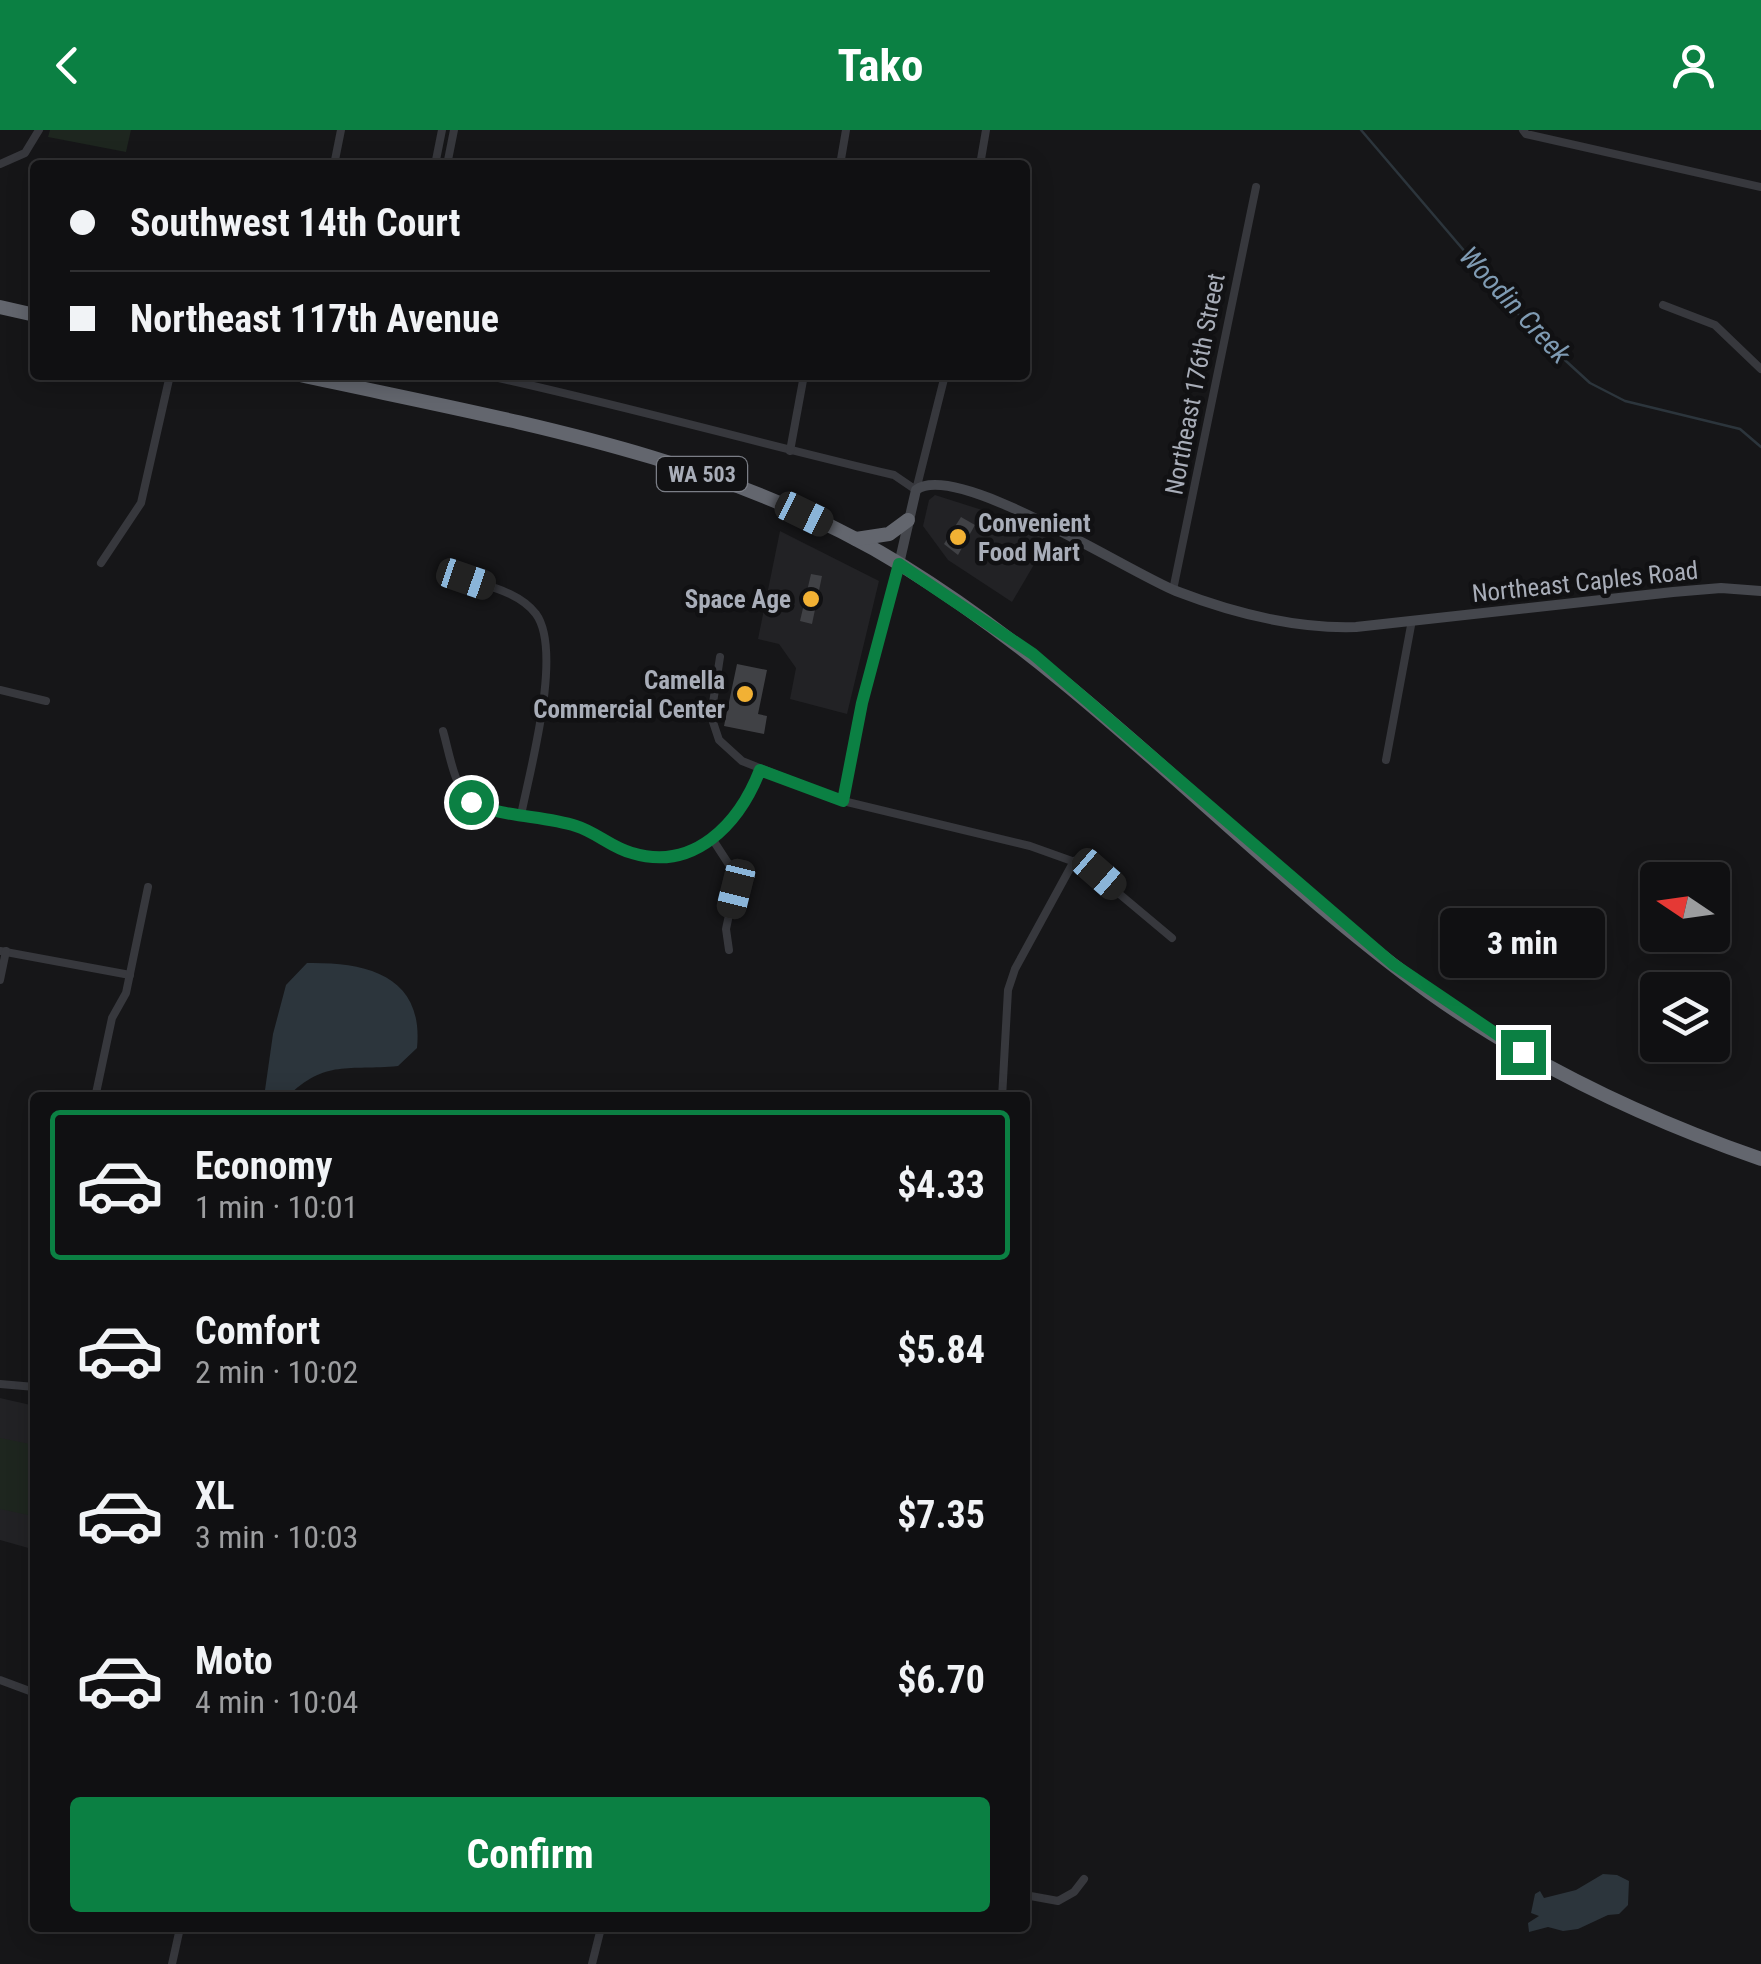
<!DOCTYPE html>
<meta charset="utf-8">
<style>
:root{--surface:#101012;--page:#19191b;--text:#f1f3f6;--muted:#9c9d9f;--line:#303032;--accent:#0b8043}
body{margin:0;font-family:"Roboto Condensed",sans-serif;background:var(--page);color:var(--text);height:100vh;display:flex;flex-direction:column;font-size:38px;white-space:nowrap}
*{box-sizing:border-box;margin:0}
p{font-size:32px;color:var(--muted)}
.icon{flex:none;width:55px;height:55px;fill:none;stroke:currentColor;stroke-width:2;stroke-linecap:round;stroke-linejoin:round}
.map{position:relative;flex:1;overflow:hidden}
.sheet{position:absolute;left:30px;top:962px;width:1000px;height:840px;display:flex;flex-direction:column;background:var(--surface);border-radius:10px;box-shadow:0 5px 25px #0003,0 0 0 2px var(--line)}
.sheet>*{flex:none}
.guide{position:absolute;left:30px;top:30px;width:1000px;height:220px;border-radius:10px;box-shadow:0 5px 25px #0003,0 0 0 2px var(--line);display:grid;align-content:center;height:220px;padding:0 40px;background:var(--surface)}
.needle{width:65px;rotate:283deg}
.fabs{position:absolute;left:1640px;top:732px;display:grid;gap:20px}
.fabs a{display:grid;place-items:center;width:90px;height:90px;border-radius:10px;background:var(--surface);box-shadow:0 5px 25px #0003,0 0 0 2px var(--line);font-size:50px}
.end{position:absolute;width:45px;height:45px;margin:-22px;border:12px solid #0b8043;background:#fff;box-shadow:0 0 0 5px #fff}
.from{border-radius:50%}
.bubble{position:absolute;height:70px;border-radius:10px;background:var(--surface);box-shadow:0 5px 25px #0003,0 0 0 2px var(--line);font-size:32px;font-weight:700;line-height:70px;text-align:center}
.car{position:absolute;width:30px;height:60px;margin:-30px -15px;border-radius:12px;box-shadow:0 0 8px 2px #0007;background:linear-gradient(#222 24%,#8ab4d8 0 40%,#222 0 76%,#8ab4d8 0 86%,#222 0)}
.guide b{display:flex;align-items:center;gap:35px;height:95px;font-size:38px}
.guide b+b{border-top:2px solid var(--line)}
.guide i{width:25px;height:25px;background:var(--text)}
ul{padding:18px 0 0;list-style:none}
li{display:flex;align-items:center;gap:30px;height:150px;margin:0 20px 15px;padding:0 20px;border:5px solid transparent;border-radius:10px}
li div{flex:1}
li b{display:block;font-size:38px}
li em{font-style:normal;font-weight:700}
li.on{border-color:var(--accent)}
li>.icon{width:90px;height:90px;stroke-width:1.5}
.primary-button{display:flex;gap:20px;margin-top:auto;padding:20px 40px}
.primary-button a{flex:1;height:115px;border-radius:10px;background:var(--accent);color:#fff;font-size:40px;font-weight:700;line-height:115px;text-align:center}
header{display:flex;justify-content:space-between;align-items:center;height:130px;padding:0 40px;background:var(--accent);color:#fff;font-size:45px;font-weight:700}
.map>svg:first-child{display:block}
.built{fill:#222225}
.green{fill:#1e261f}
.water{fill:#2c353c}
.lines{fill:none;stroke-linecap:round;stroke-linejoin:round}
.stream{stroke:#2c353c;stroke-width:2.5}
.building{fill:#404145}
.street{stroke:#37383d;stroke-width:8}
.secondary{stroke:#45474d;stroke-width:10}
.highway{stroke:#63666e;stroke-width:14}
.route{stroke:#0b8043;stroke-width:12}
.poi-dot{fill:#f2b134;stroke:#111113;stroke-width:4}
.labels{text-anchor:middle;dominant-baseline:central;stroke-width:9;stroke-linejoin:round;paint-order:stroke}
.shield{fill:#111113;stroke:#7b7e86;stroke-width:2.5}
.shield-label{font-size:22px;font-weight:bold;fill:#a8adb8}
.street-label{font-size:25px;fill:#a8adb8;stroke:#111113}
.poi-label{font-size:25px;font-weight:bold;fill:#a8adb8;stroke:#111113;text-anchor:end}
.water-label{font-size:28px;font-style:italic;fill:#7f9bb3;stroke:#111113}
</style>
<header><svg class="icon" aria-label="back" viewBox="0 0 24 24"><path d="M15 5l-7 7 7 7"/></svg>Tako<svg class="icon" aria-label="person" viewBox="0 0 24 24"><circle cx="12" cy="8" r="4"/><path d="M4 21q1-7 8-7t8 7"/></svg></header>
<div class="map">
<svg width="1761" height="1834" viewBox="0 0 1761 1834">
<rect width="100%" height="100%" fill="#161618"/>
<g class="built">
<polygon points="935,365 1004,387 1049,409 1012,472 948,430 923,396 929,370"/>
<polygon points="780,401 879,451 847,584 790,569 796,538 779,514 758,509"/>
<polygon points="0,1268 35,1276 32,1419 0,1410"/>
</g>
<g class="green">
<polygon points="50,0 131,0 126,22 48,7"/>
<polygon points="0,1308 35,1315 33,1386 0,1379"/>
</g>
<g class="water">
<path d="M307 833C368 832 424 846 417 918L398 936C348 941 326 929 287 967H264L273 904 286 855Z"/>
<polygon points="1603,1744 1617,1745 1629,1751 1628,1775 1619,1784 1608,1785 1578,1799 1563,1801 1548,1797 1529,1802 1528,1793 1539,1786 1531,1783 1535,1764 1540,1761 1544,1768 1576,1760"/>
</g>
<g class="lines">
<polyline class="stream" points="1361,0 1531,199 1590,253 1625,271 1740,299 1761,317"/>
</g>
<g class="building">
<polygon points="961,387 975,395 958,425 944,414"/>
<polygon points="811,444 822,446 812,494 800,491"/>
<polygon points="737,534 767,540 758,584 767,586 764,604 724,596"/>
</g>
<g class="lines">
<g class="street">
<polyline points="1523,0 1526,4 1761,57"/>
<polyline points="0,34 25,23 39,0"/>
<polyline points="334,35 341,0"/>
<polyline points="435,35 442,0"/>
<polyline points="447,35 454,0"/>
<polyline points="840,35 846,0"/>
<polyline points="980,35 986,0"/>
<polyline points="1663,175 1715,195 1761,239"/>
<path d="M485 245C623 275 757 313 894 345L916 360 945 245"/>
<polyline points="790,321 804,245"/>
<polyline points="101,433 141,373 170,245"/>
<path d="M467 449C491 457 520 463 536 484 563 521 530 640 521 685"/>
<polyline points="1173,460 1256,57"/>
<polyline points="720,527 711,586 719,610 742,631 843,671 1030,716 1086,736 1172,808"/>
<polyline points="0,560 46,571"/>
<path d="M443 601C449 621 454 659 472 672 492 687 544 688 569 694 592 700 609 717 632 724 695 741 739 693 760 640"/>
<polyline points="1386,630 1412,490"/>
<polyline points="843,671 862,573 899,434"/>
<polyline points="713,710 737,747 726,799 729,820"/>
<polyline points="0,821 130,845"/>
<polyline points="0,850 6,821"/>
<polyline points="95,968 112,888 126,863 148,757"/>
<polyline points="1002,968 1008,860 1015,839 1074,731"/>
<polyline points="0,1254 35,1257"/>
<polyline points="0,1550 35,1563"/>
<polyline points="1025,1765 1058,1771 1074,1762 1084,1749"/>
<polyline points="172,1834 180,1798"/>
<polyline points="592,1834 601,1798"/>
</g>
<path class="secondary" d="M899 434 916 360C956 330 1128 442 1176 461 1233 483 1294 499 1356 497L1673 462 1721 458 1761 461"/>
<g class="highway">
<polyline points="0,177 35,185"/>
<path d="M300 245C505 290 722 324 903 436 1099 557 1245 728 1429 862 1531 935 1643 988 1761 1029"/>
<polyline points="856,409 889,404 908,390"/>
</g>
</g>
<g class="lines">
<path class="route" d="M471 672C503 688 542 685 576 696 596 702 612 718 632 723 694 742 739 694 760 640L843 671 862 573 899 434 1033 524 1393 834 1523 922"/>
</g>
<g class="poi-dot">
<circle cx="958" cy="407" r="10"/>
<circle cx="811" cy="469" r="10"/>
<circle cx="745" cy="564" r="10"/>
</g>
<g class="labels">
<rect class="shield" x="657" y="327" width="90" height="34" rx="8"/>
<g class="shield-label">
<text x="702" y="344">WA 503</text>
</g>
<g class="street-label">
<text transform="translate(1195 254) rotate(-79)">Northeast 176th Street</text>
<text transform="translate(1585 452) rotate(-6)">Northeast Caples Road</text>
</g>
<g class="poi-label">
<text x="978" y="393" text-anchor="start">Convenient<tspan x="978" dy="29">Food Mart</tspan></text>
<text x="791" y="469">Space Age</text>
<text x="725" y="550">Camella<tspan x="725" dy="29">Commercial Center</tspan></text>
</g>
<g class="water-label">
<text transform="translate(1515 175) rotate(47)">Woodin Creek</text>
</g>
</g>
</svg>
<div class="fabs">
<a><svg class="needle" viewBox="-14 -14 28 28"><path d="M0-13l5 13h-10z" fill="#e53935"/><path d="M0 13l5-13h-10z" fill="#9c9d9f"/></svg></a>
<a><svg class="icon" aria-label="layers" viewBox="0 0 24 24"><path d="M12 4l9 5-9 5-9-5zM3 14l9 5 9-5"/></svg></a>
</div>
<i class="end from" style="left:471px;top:672px"></i>
<i class="end" style="left:1523px;top:922px"></i>
<div class="bubble" style="left:1440px;top:778px;width:165px">3 min</div>
<i class="car" style="left:804px;top:384px;rotate:116deg"></i>
<i class="car" style="left:466px;top:449px;rotate:109deg"></i>
<i class="car" style="left:1099px;top:744px;rotate:131deg"></i>
<i class="car" style="left:736px;top:759px;rotate:194deg"></i>
<div class="guide">
<b><i class="from"></i>Southwest 14th Court</b>
<b><i></i>Northeast 117th Avenue</b>
</div>
<section class="sheet">
<ul>
<li class="on"><svg class="icon" aria-label="car" viewBox="0 0 24 24"><path d="M5 17H2v-5l4-1 3-4h7l3 4 3 1v5h-3M9 17h6M6 11h13"/><circle cx="7" cy="17" r="2"/><circle cx="17" cy="17" r="2"/></svg><div><b>Economy</b><p>1 min · 10:01</p></div><em>$4.33</em></li>
<li><svg class="icon" aria-label="car" viewBox="0 0 24 24"><path d="M5 17H2v-5l4-1 3-4h7l3 4 3 1v5h-3M9 17h6M6 11h13"/><circle cx="7" cy="17" r="2"/><circle cx="17" cy="17" r="2"/></svg><div><b>Comfort</b><p>2 min · 10:02</p></div><em>$5.84</em></li>
<li><svg class="icon" aria-label="car" viewBox="0 0 24 24"><path d="M5 17H2v-5l4-1 3-4h7l3 4 3 1v5h-3M9 17h6M6 11h13"/><circle cx="7" cy="17" r="2"/><circle cx="17" cy="17" r="2"/></svg><div><b>XL</b><p>3 min · 10:03</p></div><em>$7.35</em></li>
<li><svg class="icon" aria-label="car" viewBox="0 0 24 24"><path d="M5 17H2v-5l4-1 3-4h7l3 4 3 1v5h-3M9 17h6M6 11h13"/><circle cx="7" cy="17" r="2"/><circle cx="17" cy="17" r="2"/></svg><div><b>Moto</b><p>4 min · 10:04</p></div><em>$6.70</em></li>
</ul>
<div class="primary-button"><a>Confirm</a></div>
</section>
</div>
